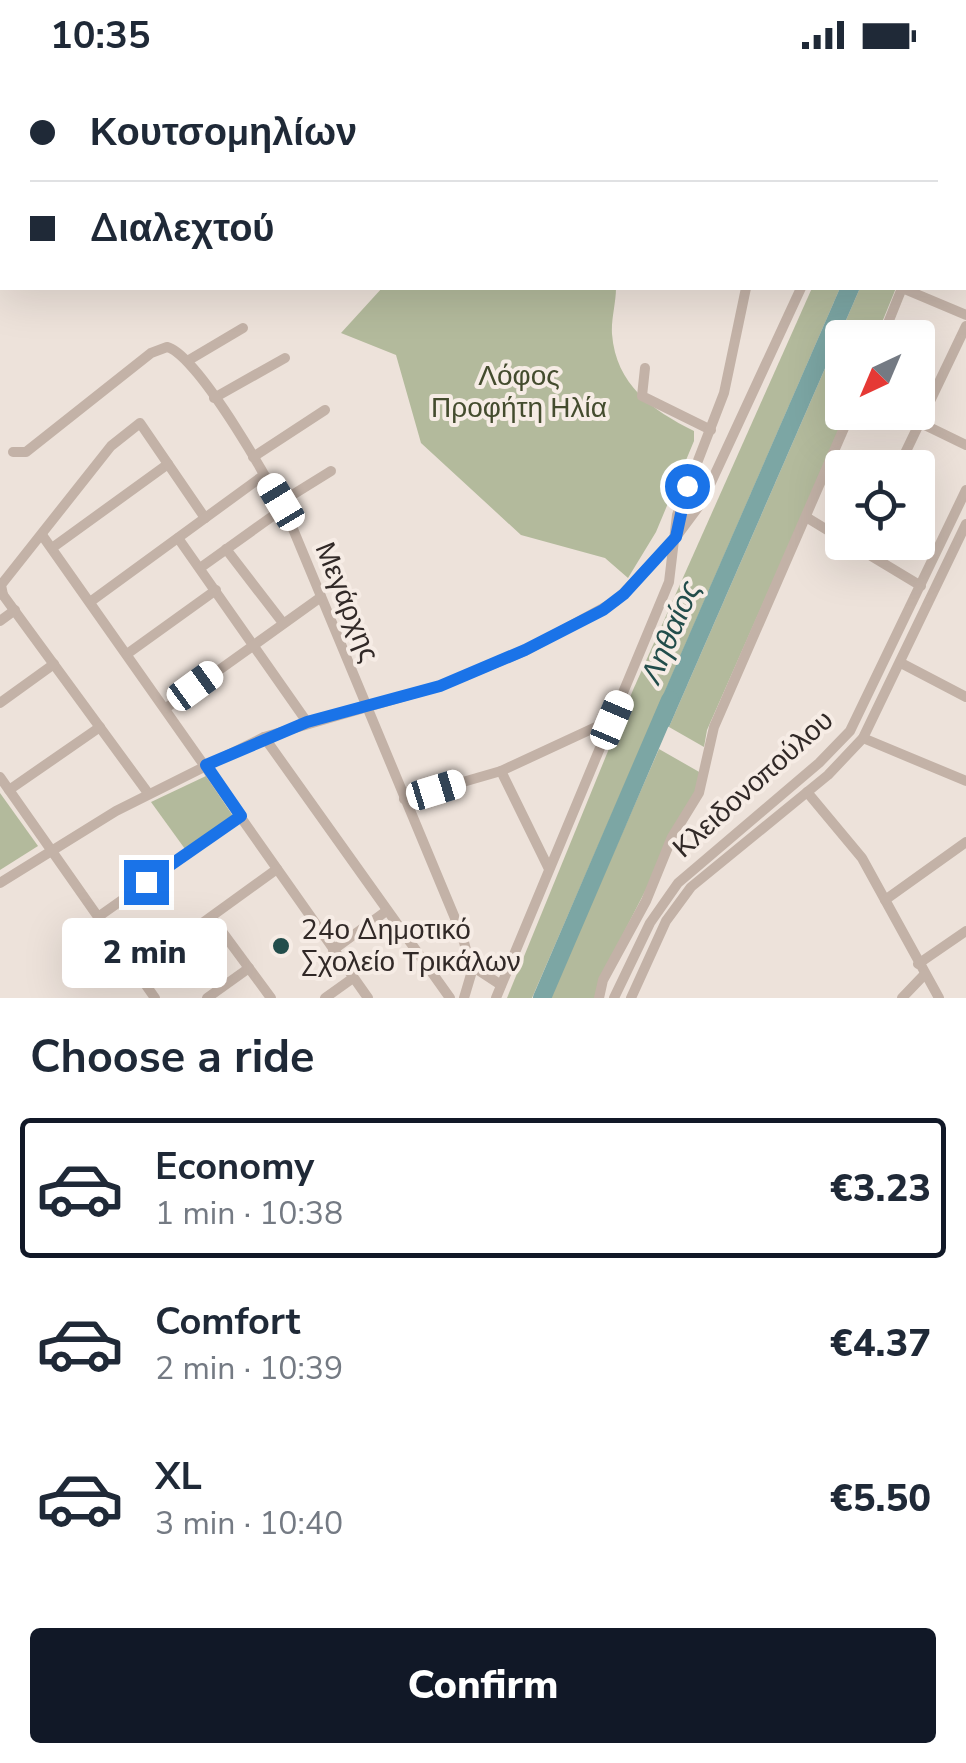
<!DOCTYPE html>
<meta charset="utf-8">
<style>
:root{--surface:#fff;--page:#f2f2f3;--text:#1f2937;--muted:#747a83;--line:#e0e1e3;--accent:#111827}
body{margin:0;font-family:"Nunito Sans",sans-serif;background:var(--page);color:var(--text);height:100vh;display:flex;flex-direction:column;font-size:38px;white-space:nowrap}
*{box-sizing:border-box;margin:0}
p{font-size:32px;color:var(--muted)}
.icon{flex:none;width:55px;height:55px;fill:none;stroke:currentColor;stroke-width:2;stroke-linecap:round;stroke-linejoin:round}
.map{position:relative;height:928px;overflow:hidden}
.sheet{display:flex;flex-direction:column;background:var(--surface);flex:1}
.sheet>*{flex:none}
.banner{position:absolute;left:0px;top:0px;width:968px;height:220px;box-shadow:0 10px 40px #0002;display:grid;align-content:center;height:220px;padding:0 30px;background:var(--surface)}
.needle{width:65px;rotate:224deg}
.controls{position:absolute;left:825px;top:250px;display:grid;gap:20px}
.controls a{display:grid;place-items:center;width:110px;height:110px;border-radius:10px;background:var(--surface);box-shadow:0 10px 40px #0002;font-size:50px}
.end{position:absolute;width:45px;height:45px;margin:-22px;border:12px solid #1a73e8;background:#fff;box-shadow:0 0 0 5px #fff}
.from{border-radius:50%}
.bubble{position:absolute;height:70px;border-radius:10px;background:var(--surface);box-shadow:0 10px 40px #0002;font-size:32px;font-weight:800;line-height:70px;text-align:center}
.car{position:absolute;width:30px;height:60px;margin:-30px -15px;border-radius:12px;box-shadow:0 0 8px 2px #0007;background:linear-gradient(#fff 24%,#345 0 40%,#fff 0 76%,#345 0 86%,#fff 0)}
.banner b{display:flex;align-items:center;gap:35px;height:95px;font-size:38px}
.banner b+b{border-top:2px solid var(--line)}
.banner i{width:25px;height:25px;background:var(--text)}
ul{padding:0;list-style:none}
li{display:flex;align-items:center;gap:30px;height:140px;margin:0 20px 15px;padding:0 10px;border:5px solid transparent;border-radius:10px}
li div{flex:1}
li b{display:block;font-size:38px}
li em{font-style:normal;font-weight:800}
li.current{border-color:var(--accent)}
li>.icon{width:90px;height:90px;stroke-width:1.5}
h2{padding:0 30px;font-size:45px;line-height:120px}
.cta{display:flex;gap:20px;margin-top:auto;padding:20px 30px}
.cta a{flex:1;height:115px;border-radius:10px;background:var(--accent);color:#fff;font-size:40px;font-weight:800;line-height:115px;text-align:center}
.status{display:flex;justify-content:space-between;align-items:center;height:70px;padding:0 50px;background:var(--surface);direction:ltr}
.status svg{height:28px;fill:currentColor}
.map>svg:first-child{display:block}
.green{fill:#b3ba9c}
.water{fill:#7ca6a4}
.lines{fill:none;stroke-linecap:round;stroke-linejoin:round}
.river{stroke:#7ca6a4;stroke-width:18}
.minor{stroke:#c3b2a7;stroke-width:10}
.route{stroke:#1a73e8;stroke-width:12}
.poi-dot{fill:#224d4b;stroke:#f6ece5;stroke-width:4}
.labels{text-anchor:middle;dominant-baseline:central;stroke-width:8;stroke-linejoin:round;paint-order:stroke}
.park-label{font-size:28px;fill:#444c2e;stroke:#f6ece5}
.street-label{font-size:28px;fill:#312927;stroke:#f6ece5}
.poi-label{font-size:28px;fill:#312927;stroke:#f6ece5;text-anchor:start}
.water-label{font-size:30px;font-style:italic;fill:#224d4b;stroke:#f6ece5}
</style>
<div class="status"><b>10:35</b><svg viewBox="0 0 49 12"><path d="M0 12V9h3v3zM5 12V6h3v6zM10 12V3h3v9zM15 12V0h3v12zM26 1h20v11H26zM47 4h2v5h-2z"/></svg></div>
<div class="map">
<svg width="966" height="928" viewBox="0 0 966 928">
<rect width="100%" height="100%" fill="#ede2da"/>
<g class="green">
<path d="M382 218H616C616 233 611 249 612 264 616 315 652 340 694 361V371L656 462 628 508 605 488 521 465 421 373 396 285 341 263Z"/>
<polygon points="812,218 840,218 532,928 507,928 633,620"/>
<polygon points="860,218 896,218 876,267 842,268 842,342 847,343 707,660 704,677 669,657"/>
<polygon points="659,679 701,703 697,720 600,909 596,928 550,928"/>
<polygon points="206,706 233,746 185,779 151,732"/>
<polygon points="0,723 38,776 0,800"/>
</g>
<polygon class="water" points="840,218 860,218 669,657 653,648"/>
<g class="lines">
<polyline class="river" points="542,928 670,630"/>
<g class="minor">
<polyline points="718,0 719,2"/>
<polyline points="778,2 779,0"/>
<polyline points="899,2 900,0"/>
<polyline points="965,83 966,81"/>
<polyline points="965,125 966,125"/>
<polyline points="965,187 966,187"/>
<polyline points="902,218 966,245"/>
<polyline points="882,268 902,218"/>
<polyline points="189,290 243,258"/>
<polyline points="645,298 642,326 711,360"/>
<polyline points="214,328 285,288"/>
<polyline points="898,342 966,375"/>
<path d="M13 382H26L151 283 167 277C198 284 278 425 293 459L462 865 472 901 464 928"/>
<polyline points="253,387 325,340"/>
<polyline points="898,398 966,256"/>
<polyline points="281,432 331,401"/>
<polyline points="806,447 842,469"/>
<polyline points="42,465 368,928"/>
<polyline points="178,468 307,652"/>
<polyline points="848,472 921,516"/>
<polyline points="52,478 168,394"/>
<polyline points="226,479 283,553"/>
<polyline points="200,498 284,438"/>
<polyline points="3,525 1,515 111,376 140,353 205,448"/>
<polyline points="3,525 148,723"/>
<polyline points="90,532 264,405"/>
<polyline points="0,551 15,540"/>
<polyline points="127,584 216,520"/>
<polyline points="901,593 966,627"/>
<polyline points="0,633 54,594"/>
<polyline points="166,638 321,527"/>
<polyline points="264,667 450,928"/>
<polyline points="863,668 966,711"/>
<polyline points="501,701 549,799"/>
<polyline points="0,707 155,928"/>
<polyline points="9,720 100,657"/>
<polyline points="807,722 862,788 939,928"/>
<polyline points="404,729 501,701 611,650"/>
<polyline points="0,813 116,741 264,667 440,616 525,581 616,531 676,467 702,432 801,218"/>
<polyline points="885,830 966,772"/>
<polyline points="98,847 241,746"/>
<polyline points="212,848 271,928"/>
<polyline points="333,880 385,842"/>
<polyline points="918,894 966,861"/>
<polyline points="472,896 501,915"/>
<polyline points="136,901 277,799"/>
<polyline points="207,928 249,898"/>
<polyline points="325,928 353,908"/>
<polyline points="496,928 669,512 677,445 724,323 746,218"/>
<polyline points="599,928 603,910 646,831 672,767 699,723 714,657 851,342"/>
<polyline points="614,928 650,853 678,813 819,693 850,661 966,420"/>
<polyline points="631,928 666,851 691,817 828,705 863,668 966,454"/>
<polyline points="902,928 924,905"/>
</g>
</g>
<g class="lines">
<polyline class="route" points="146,812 241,746 206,695 307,652 440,616 525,580 603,540 624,524 676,467 687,416"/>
</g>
<circle class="poi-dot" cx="281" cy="876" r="10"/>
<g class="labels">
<g class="park-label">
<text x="519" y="306">Λόφος<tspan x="519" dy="32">Προφήτη Ηλία</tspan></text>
</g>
<g class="street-label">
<text transform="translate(347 532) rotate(68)">Μεγάρχης</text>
<text transform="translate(753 714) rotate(-42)">Κλειδονοπούλου</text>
</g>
<g class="poi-label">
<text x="301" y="860">24ο Δημοτικό<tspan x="301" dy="32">Σχολείο Τρικάλων</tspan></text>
</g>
<g class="water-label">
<text transform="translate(671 562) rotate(-67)">Ληθαίος</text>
</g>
</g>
</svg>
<div class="controls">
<a><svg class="needle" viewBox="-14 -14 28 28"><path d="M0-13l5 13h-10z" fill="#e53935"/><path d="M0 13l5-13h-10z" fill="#747a83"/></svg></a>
<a><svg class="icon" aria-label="locate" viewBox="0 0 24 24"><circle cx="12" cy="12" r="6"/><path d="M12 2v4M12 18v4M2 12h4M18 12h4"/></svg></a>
</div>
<i class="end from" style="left:687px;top:416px"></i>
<i class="end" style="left:146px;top:812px"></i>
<div class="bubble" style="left:62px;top:848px;width:165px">2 min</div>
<i class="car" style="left:281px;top:432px;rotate:329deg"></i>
<i class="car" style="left:195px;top:616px;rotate:54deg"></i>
<i class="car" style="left:612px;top:650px;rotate:23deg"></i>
<i class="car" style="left:436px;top:720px;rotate:73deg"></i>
<div class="banner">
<b><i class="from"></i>Κουτσομηλίων</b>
<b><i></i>Διαλεχτού</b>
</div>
</div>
<section class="sheet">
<h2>Choose a ride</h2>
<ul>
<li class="current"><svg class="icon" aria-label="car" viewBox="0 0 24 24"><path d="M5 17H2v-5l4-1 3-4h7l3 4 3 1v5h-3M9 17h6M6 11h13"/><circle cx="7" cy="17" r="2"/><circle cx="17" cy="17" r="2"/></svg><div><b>Economy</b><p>1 min · 10:38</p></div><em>€3.23</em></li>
<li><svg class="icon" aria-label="car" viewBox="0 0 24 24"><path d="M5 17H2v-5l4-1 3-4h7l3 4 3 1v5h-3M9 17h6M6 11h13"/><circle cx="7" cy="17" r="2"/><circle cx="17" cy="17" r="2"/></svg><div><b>Comfort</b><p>2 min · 10:39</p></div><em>€4.37</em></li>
<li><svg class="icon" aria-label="car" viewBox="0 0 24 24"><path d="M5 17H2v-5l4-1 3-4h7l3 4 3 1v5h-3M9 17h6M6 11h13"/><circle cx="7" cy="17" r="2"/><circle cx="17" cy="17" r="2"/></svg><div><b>XL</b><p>3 min · 10:40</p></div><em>€5.50</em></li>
</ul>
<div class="cta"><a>Confirm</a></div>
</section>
